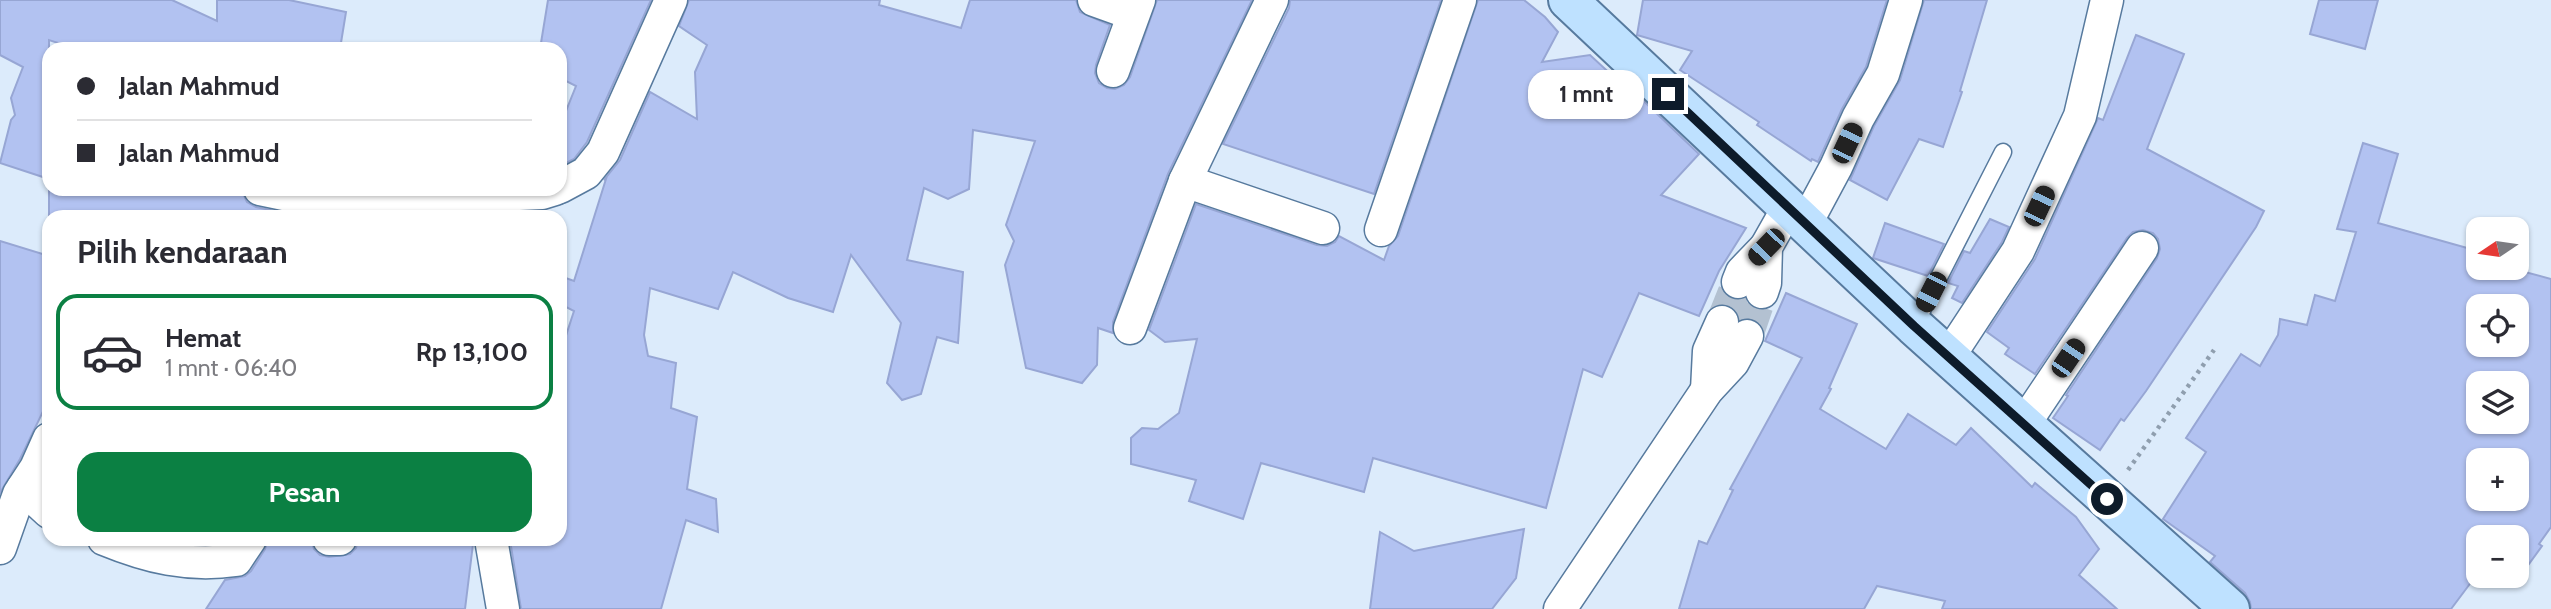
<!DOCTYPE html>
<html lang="id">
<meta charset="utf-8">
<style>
:root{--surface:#fff;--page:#f2f2f3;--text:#2b2b33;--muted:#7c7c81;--line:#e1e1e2;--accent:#0b8043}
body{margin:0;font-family:Cabin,sans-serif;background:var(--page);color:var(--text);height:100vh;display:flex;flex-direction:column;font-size:26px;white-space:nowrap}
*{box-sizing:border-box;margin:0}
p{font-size:23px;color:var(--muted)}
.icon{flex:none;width:38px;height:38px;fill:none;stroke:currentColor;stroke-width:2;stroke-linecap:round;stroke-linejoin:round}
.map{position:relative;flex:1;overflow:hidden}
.details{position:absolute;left:42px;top:210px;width:525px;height:336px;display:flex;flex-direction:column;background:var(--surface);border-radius:21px;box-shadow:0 2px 5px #0004}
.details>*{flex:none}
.hud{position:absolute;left:42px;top:42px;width:525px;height:154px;border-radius:21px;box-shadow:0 2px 5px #0004;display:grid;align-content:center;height:154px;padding:0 35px;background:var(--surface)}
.needle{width:46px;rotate:257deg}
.fabs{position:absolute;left:2466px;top:217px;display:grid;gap:14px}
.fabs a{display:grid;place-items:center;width:63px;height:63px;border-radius:14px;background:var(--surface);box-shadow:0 2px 5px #0004;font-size:35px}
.end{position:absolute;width:32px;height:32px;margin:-16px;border:9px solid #0d1b2a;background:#fff;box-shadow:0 0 0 4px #fff}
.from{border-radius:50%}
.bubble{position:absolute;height:49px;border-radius:21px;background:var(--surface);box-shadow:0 2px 5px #0004;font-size:23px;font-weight:800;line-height:49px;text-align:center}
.car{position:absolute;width:21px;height:42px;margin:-21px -10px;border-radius:9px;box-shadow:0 0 5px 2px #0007;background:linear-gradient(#222 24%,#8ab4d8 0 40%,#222 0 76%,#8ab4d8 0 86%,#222 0)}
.hud b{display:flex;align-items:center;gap:24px;height:66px;font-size:26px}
.hud b+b{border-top:2px solid var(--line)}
.hud i{width:18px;height:18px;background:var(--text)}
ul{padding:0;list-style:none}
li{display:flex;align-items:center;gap:21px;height:116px;margin:0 14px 10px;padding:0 21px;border:4px solid transparent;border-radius:21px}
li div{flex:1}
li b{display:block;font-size:26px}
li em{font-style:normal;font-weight:800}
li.selected{border-color:var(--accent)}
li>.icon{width:63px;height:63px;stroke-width:1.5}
h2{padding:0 35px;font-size:32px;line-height:84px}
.primary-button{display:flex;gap:14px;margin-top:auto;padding:14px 35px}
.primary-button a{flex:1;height:80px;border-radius:21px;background:var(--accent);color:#fff;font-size:28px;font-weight:800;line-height:80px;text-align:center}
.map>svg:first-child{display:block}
.building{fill:#b2c2f1;stroke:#97a6d4;stroke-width:2;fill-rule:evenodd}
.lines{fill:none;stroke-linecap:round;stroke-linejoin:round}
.street-tunnel{stroke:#b3c1d1;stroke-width:32;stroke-dasharray:32 16;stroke-linecap:butt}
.lane-casing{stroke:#577a9e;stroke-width:19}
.street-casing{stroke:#577a9e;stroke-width:35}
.secondary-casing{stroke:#577a9e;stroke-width:42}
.path{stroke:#8f9eae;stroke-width:4.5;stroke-dasharray:3.5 5;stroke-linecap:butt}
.lane{stroke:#fff;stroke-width:16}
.street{stroke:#fff;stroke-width:32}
.secondary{stroke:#bee1ff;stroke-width:38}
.route{stroke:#0d1b2a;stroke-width:9}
</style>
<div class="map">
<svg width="2551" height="609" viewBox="0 0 2551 609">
<rect width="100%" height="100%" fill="#dcebfb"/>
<g class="building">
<polygon points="0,0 172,0 217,21 217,0 289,0 346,12 340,49 77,49 49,40 49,179 0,163 11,120 15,115 11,98 23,67 0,55"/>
<polygon points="548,0 651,0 587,142 574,159 560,166 560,126 576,86 560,78 560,49 540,49"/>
<polygon points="689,0 880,0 879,5 961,28 970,0 1076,0 1080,12 1110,25 1096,65 1095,73 1099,83 1107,88 1115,89 1124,85 1130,77 1157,0 1252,0 1168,174 1113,322 1113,333 1098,328 1097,365 1082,383 1026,368 1005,265 1014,241 1006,225 1035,141 973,130 969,189 948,199 924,188 907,260 963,272 958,343 937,337 921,394 902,400 887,383 901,323 851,255 833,312 788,298 733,272 718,309 650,288 644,335 648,356 676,363 671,408 697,417 687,489 716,499 718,532 686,520 661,609 521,609 510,540 560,539 560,354 574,311 560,304 560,276 574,281 606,179 604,180 620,160 650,92 697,119 695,72 707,45 679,26"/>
<polygon points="1290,0 1441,0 1374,194 1223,144 1289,8"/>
<polygon points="1478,0 1524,0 1545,17 1558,32 1542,62 1590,55 1629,91 1630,88 1699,154 1661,195 1746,228 1719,271 1699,316 1639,293 1602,377 1583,369 1546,508 1373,458 1364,492 1261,463 1243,519 1189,501 1196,480 1131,464 1131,438 1142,428 1158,429 1179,413 1197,339 1165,342 1149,330 1196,204 1317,245 1327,246 1335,242 1339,236 1384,260 1389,246 1398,236"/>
<polygon points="1643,0 1887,0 1866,67 1842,109 1818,162 1812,159 1811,161 1757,125 1759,122 1680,70 1692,51 1637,35"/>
<polygon points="1924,0 1987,0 1960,91 1962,92 1943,147 1919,139 1887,200 1850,180 1874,126 1900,80"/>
<polygon points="2319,0 2378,0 2365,49 2310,34"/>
<polygon points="2136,35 2184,54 2147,149 2264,211 2256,227 2146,391 2124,421 2121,419 2100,450 2053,418 2068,396 2066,395 2157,258 2160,249 2158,239 2153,233 2143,230 2133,232 2127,238 2035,374 2005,354 2009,348 1987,332 2035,259 2098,118 2103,120"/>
<path d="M2363 143 2398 154 2378 223 2478 251V268H2510L2551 279V527L2539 544 2542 546 2518 579 2514 576H2516V537H2478V573L2451 609H2251L2250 602 2245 593 2210 562 2215 556 2163 519 2206 452 2186 438 2241 354 2260 366 2278 335 2280 319 2307 325 2315 295 2335 301 2356 232 2337 229ZM2478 306H2516V345H2478ZM2478 383H2516V422H2478ZM2478 460H2516V499H2478Z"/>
<polygon points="49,189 237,189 242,191 247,202 256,207 303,217 49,217"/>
<polygon points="516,213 514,217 421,217"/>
<polygon points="1990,219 2009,227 2002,242 1962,303 1952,298 1958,286 1948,283 1964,251 1970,253"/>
<polygon points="1885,223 1944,244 1928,276 1873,258"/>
<polygon points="0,241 49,256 49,399 20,459 0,493"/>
<polygon points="1786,293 1857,324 1829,388 1831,389 1820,409 1886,449 1908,414 1956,445 1971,428 2032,487 2035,483 2076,517 2099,549 2079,575 2117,609 1942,609 1945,601 1877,586 1864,609 1679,609 1699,541 1707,544 1733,490 1730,489 1802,358 1765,341"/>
<polygon points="1524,529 1516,578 1492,609 1370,609 1380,532 1414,551"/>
<polygon points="185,539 228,539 226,543 202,544 185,543"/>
<polygon points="268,539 311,539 314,549 320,555 329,557 350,554 356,548 358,539 470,539 473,544 465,609 206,609 225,580 245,576 251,571 265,549"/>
</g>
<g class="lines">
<g class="street-tunnel">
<polyline points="1722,322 1738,282"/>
<polyline points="1747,336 1762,292"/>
</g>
<g class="lane-casing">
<polyline id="lane" points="1914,326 2003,152"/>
</g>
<g class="street-casing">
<g id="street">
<polyline points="1094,0 1133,14"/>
<polyline points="1113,71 1139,0"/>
<polyline points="1185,181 1323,228"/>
<polyline points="560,187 586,173 603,152 671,0"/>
<polyline points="260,189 327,203 542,193 555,189"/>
<polyline points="1806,223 1836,167 1858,118 1883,74 1906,0"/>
<polyline points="1381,230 1460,0"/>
<polyline points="1738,282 1742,272 1766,247"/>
<polyline points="1762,292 1765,283 1766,247 1788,208"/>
<polyline points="1130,328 1185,181 1272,0"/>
<polyline points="1949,356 2018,251 2080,116 2107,0"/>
<polyline points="1707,390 1709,351 1722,322"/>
<polyline points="2024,424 2142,248"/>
<polyline points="23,488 49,512"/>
<path d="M104 539C148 557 188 567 236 560L250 539"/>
<polyline points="329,539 340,539"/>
<polyline points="491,539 503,609"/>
<polyline points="0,548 19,494 36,468 49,439"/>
<polyline points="1560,609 1707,390 1733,362 1747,336"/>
</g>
</g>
<g class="secondary-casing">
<polyline id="secondary" points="1568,0 1914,326 2230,609"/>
</g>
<polyline class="path" points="2128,470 2214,350"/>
<use href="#lane" class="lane"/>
<use href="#street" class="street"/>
<use href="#secondary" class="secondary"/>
</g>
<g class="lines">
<polyline class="route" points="1668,94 1914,326 2107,499"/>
</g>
</svg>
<div class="fabs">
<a><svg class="needle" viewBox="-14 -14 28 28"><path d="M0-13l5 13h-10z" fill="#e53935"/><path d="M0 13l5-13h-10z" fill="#7c7c81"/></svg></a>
<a><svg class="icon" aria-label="locate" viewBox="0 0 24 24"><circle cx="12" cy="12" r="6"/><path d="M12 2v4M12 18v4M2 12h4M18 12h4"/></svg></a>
<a><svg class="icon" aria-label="layers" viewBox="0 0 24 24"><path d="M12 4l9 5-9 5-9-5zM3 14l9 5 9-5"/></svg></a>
<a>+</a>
<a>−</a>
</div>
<i class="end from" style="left:2107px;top:499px"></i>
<i class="end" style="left:1668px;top:94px"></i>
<div class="bubble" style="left:1528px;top:70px;width:116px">1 mnt</div>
<i class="car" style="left:1847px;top:143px;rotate:25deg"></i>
<i class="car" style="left:2039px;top:206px;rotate:25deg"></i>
<i class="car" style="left:1766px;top:247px;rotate:224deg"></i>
<i class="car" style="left:1931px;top:292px;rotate:207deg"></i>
<i class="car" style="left:2068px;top:358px;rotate:34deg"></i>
<div class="hud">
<b><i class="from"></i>Jalan Mahmud</b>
<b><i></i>Jalan Mahmud</b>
</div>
<section class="details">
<h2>Pilih kendaraan</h2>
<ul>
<li class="selected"><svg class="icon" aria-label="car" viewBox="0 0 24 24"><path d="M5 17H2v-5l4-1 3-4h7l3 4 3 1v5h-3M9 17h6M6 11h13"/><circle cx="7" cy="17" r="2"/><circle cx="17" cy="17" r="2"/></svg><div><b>Hemat</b><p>1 mnt · 06:40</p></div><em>Rp 13,100</em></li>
</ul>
<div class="primary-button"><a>Pesan</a></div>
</section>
</div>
